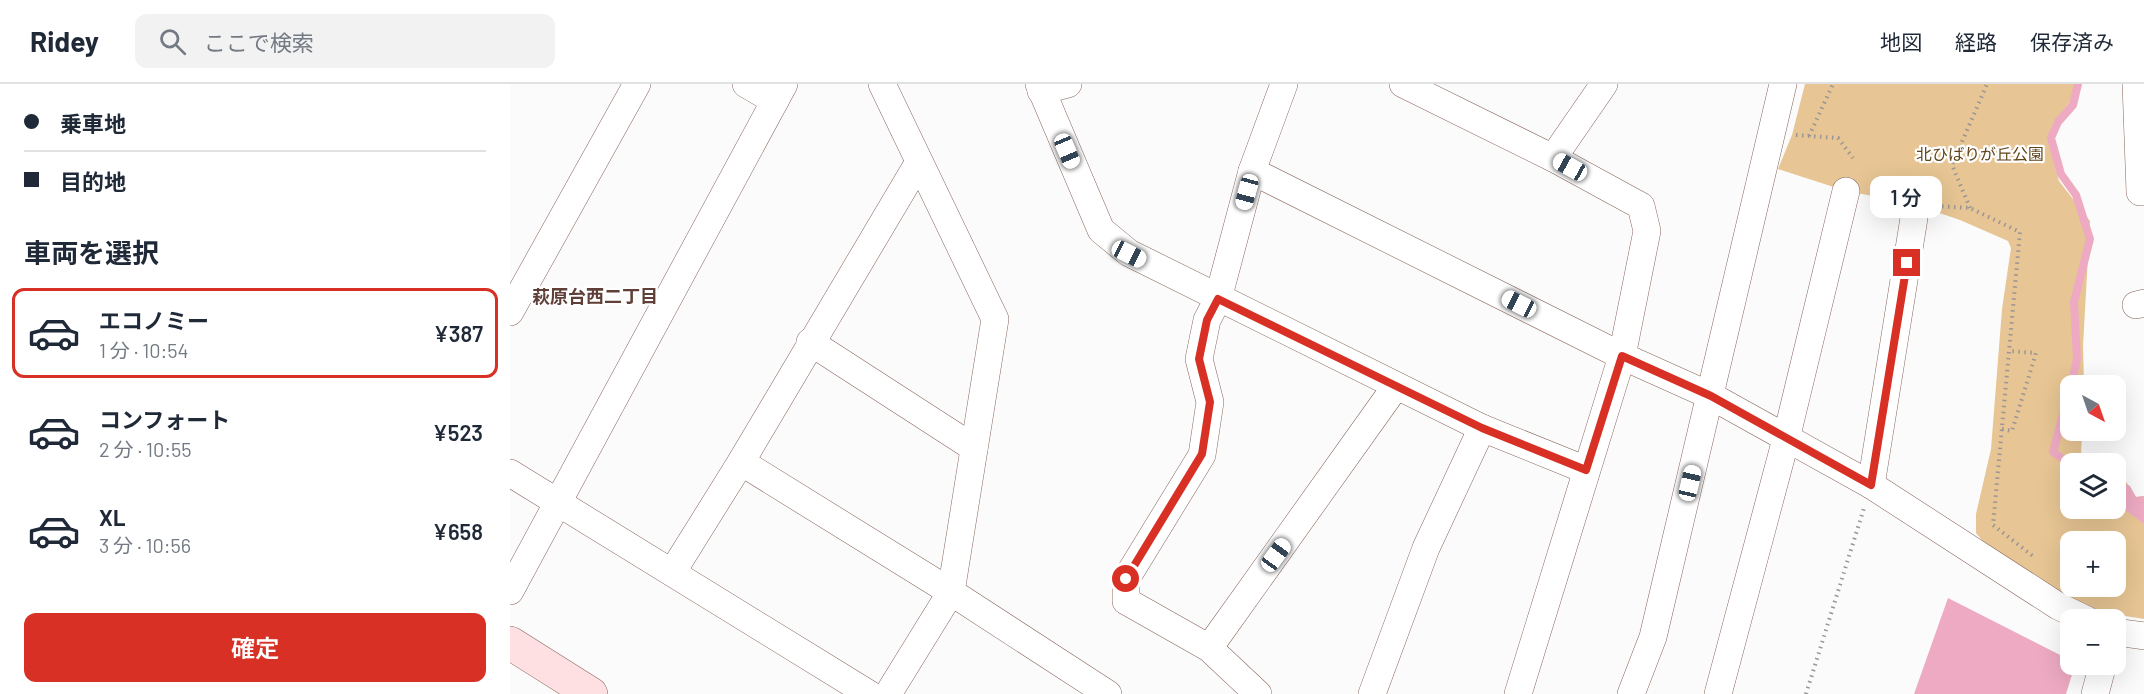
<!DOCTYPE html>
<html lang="ja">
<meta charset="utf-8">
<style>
:root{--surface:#fff;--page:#f2f2f3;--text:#1f2937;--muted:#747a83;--line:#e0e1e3;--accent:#d93025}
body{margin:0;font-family:Barlow,"Noto Sans JP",sans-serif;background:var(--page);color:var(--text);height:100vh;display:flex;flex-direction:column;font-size:22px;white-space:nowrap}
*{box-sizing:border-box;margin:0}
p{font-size:20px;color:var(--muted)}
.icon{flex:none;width:33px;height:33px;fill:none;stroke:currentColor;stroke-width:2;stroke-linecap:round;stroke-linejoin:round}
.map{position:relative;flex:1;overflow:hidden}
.side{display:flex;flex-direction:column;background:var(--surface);width:510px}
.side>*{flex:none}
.guide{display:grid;align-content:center;height:132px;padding:0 24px;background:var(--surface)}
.needle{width:39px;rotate:140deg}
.buttons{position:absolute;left:1550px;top:291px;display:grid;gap:12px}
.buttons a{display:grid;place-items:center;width:66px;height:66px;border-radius:12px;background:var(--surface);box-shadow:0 6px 24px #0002;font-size:30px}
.end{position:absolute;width:27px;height:27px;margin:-14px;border:8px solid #d93025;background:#fff;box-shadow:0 0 0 3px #fff}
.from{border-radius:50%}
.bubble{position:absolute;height:42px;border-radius:12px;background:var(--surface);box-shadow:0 6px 24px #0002;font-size:20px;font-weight:600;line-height:42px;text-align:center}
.car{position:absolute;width:18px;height:36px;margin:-18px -9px;border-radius:8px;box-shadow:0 0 4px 2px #0007;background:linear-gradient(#fff 24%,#345 0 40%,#fff 0 76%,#345 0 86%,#fff 0)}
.guide b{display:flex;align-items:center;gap:21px;height:57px;font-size:22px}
.guide b+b{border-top:2px solid var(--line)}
.guide i{width:15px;height:15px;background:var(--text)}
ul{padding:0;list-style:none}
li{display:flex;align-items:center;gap:18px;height:90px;margin:0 12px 9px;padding:0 12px;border:3px solid transparent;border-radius:12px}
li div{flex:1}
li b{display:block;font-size:22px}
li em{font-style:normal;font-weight:600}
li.current{border-color:var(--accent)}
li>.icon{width:54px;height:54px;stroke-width:1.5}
h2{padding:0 24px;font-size:27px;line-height:72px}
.action{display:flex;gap:12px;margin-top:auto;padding:12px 24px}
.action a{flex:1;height:69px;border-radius:12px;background:var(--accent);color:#fff;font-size:24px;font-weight:600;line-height:69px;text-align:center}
header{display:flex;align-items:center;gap:36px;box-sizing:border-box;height:84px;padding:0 30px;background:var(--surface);border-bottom:2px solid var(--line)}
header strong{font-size:28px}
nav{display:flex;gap:33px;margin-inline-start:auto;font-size:21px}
.search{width:420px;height:54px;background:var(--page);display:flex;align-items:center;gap:15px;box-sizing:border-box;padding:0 21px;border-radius:12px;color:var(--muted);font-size:22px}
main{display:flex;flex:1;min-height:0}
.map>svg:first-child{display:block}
.green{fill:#e7c594;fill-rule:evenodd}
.water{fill:#edaac2}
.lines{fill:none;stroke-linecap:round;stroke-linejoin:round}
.stream{stroke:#edaac2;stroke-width:8}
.street-casing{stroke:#88665d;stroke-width:28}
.secondary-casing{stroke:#88665d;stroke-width:34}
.path{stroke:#9b9593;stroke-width:4;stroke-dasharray:1.5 4.5;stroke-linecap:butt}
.street{stroke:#fff;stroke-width:27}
.secondary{stroke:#fee0e2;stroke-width:33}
.route{stroke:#d93025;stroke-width:8}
.labels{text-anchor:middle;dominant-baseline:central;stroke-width:4.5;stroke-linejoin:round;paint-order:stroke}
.park-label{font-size:16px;fill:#60451b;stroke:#fff}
.neighbourhood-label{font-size:18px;font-weight:bold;fill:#5f3f37;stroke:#fff}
</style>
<header>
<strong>Ridey</strong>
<div class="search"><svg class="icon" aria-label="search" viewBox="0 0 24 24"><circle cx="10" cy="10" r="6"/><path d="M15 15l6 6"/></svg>ここで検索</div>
<nav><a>地図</a><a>経路</a><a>保存済み</a></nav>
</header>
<main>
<section class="side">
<div class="guide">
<b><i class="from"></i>乗車地</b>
<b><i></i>目的地</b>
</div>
<h2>車両を選択</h2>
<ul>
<li class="current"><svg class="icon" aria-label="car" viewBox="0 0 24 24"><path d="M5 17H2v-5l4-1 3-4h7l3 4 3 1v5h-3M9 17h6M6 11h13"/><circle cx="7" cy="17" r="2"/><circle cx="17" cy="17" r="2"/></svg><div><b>エコノミー</b><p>1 分 · 10:54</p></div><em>¥387</em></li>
<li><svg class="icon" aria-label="car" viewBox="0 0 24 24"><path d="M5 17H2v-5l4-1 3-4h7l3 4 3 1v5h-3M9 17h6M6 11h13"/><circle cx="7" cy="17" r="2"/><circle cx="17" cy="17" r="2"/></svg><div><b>コンフォート</b><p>2 分 · 10:55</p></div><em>¥523</em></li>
<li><svg class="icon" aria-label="car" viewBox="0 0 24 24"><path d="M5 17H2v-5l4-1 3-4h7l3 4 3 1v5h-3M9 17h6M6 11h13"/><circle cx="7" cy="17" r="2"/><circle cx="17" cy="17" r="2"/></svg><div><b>XL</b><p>3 分 · 10:56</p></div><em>¥658</em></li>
</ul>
<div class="action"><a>確定</a></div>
</section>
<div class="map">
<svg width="1634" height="610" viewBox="0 0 1634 610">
<rect width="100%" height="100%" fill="#fbfbfb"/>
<path class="green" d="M1295 0H1567L1563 14 1544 38 1538 53 1549 97 1580 137 1573 262 1574 301 1560 302V346L1572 347 1571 373 1573 379 1560 380V424H1605V387H1609L1626 413 1634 412V535L1590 528 1564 515 1518 490 1476 461 1466 449V430L1481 365 1492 225 1501 164 1498 157 1450 136 1400 119 1336 107 1268 85 1282 51ZM1560 458H1605V502H1560Z"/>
<g class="water">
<path d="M1605 394 1620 402 1626 413 1634 412V431C1619 426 1605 410 1605 394Z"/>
<polygon points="1438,514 1560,576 1560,580 1565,581 1556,610 1404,610"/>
</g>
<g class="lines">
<g class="stream">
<polyline points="1561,302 1567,275 1564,218 1580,155 1566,111 1551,90 1541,54 1548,38 1563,21 1568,0"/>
<polyline points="1560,304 1543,368 1560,380"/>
<polyline points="1605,413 1634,435"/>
</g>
<g class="street-casing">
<g id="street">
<polyline points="236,0 265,17"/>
<polyline points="372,0 485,235 441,508 598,610"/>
<polyline points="529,0 591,146 619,169 972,344 1076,386"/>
<polyline points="893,0 1043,74"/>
<polyline points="1626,0 1630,108 1634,108"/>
<polyline points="531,7 558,0"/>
<polyline points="742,87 1112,272 1201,312 1361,401 1548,522 1577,536"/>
<polyline points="1626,221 1634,219"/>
<polyline points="0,228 127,0"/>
<polyline points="300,258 464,364"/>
<polyline points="231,378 441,508 378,610"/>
<polyline points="0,389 359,610"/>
<polyline points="1361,401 1404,134"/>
<polyline points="163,487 231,378 409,78"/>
<polyline points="0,507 274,0"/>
<polyline points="1605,548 1634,552"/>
<polyline points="699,564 886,302"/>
<polyline points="748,610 699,564 616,517 616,495 692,371 700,318 689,275 697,236 708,215 742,87 774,0"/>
<polyline points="862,610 916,464 972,344"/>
<polyline points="1008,610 1112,272 1137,147 1131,122 1043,74 1094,0"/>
<polyline points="1121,610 1143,553 1273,0"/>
<polyline points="1208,610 1276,355 1336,107"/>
<polyline points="1585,610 1593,580"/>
</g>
</g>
<g class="secondary-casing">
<polyline id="secondary" points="0,559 81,610"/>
</g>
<g class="path">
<polyline points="1286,51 1328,54 1343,74"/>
<polyline points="1299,52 1323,0"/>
<polyline points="1426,122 1460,124 1510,148 1483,441 1524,473"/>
<polyline points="1460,124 1442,81 1477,0"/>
<polyline points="1492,345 1502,347 1526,269 1499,267"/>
<polyline points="1584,502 1596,505"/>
<polyline points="1296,610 1354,424"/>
</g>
<use href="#street" class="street"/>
<use href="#secondary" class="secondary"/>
</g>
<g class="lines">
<polyline class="route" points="616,495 692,370 700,318 689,275 697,236 708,215 972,344 1076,386 1112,272 1201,312 1361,401 1397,179"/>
</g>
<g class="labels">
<g class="park-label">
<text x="1470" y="69">北ひばりが丘公園</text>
</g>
<g class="neighbourhood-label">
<text x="85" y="212">萩原台西二丁目</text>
</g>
</g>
</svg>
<div class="buttons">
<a><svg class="needle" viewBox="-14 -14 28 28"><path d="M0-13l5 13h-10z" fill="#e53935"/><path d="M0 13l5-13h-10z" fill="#747a83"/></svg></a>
<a><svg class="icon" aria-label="layers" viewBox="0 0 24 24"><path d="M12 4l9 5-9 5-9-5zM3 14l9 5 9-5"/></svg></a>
<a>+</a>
<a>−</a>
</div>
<i class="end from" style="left:616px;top:495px"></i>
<i class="end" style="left:1397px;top:179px"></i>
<div class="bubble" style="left:1360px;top:92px;width:72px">1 分</div>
<i class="car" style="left:557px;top:67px;rotate:157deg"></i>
<i class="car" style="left:1060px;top:83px;rotate:299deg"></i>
<i class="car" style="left:737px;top:108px;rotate:195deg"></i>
<i class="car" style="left:619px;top:170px;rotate:117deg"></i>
<i class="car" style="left:1009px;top:220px;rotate:297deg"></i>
<i class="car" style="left:1180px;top:399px;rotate:13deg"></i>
<i class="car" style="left:766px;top:471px;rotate:36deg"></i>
</div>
</main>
